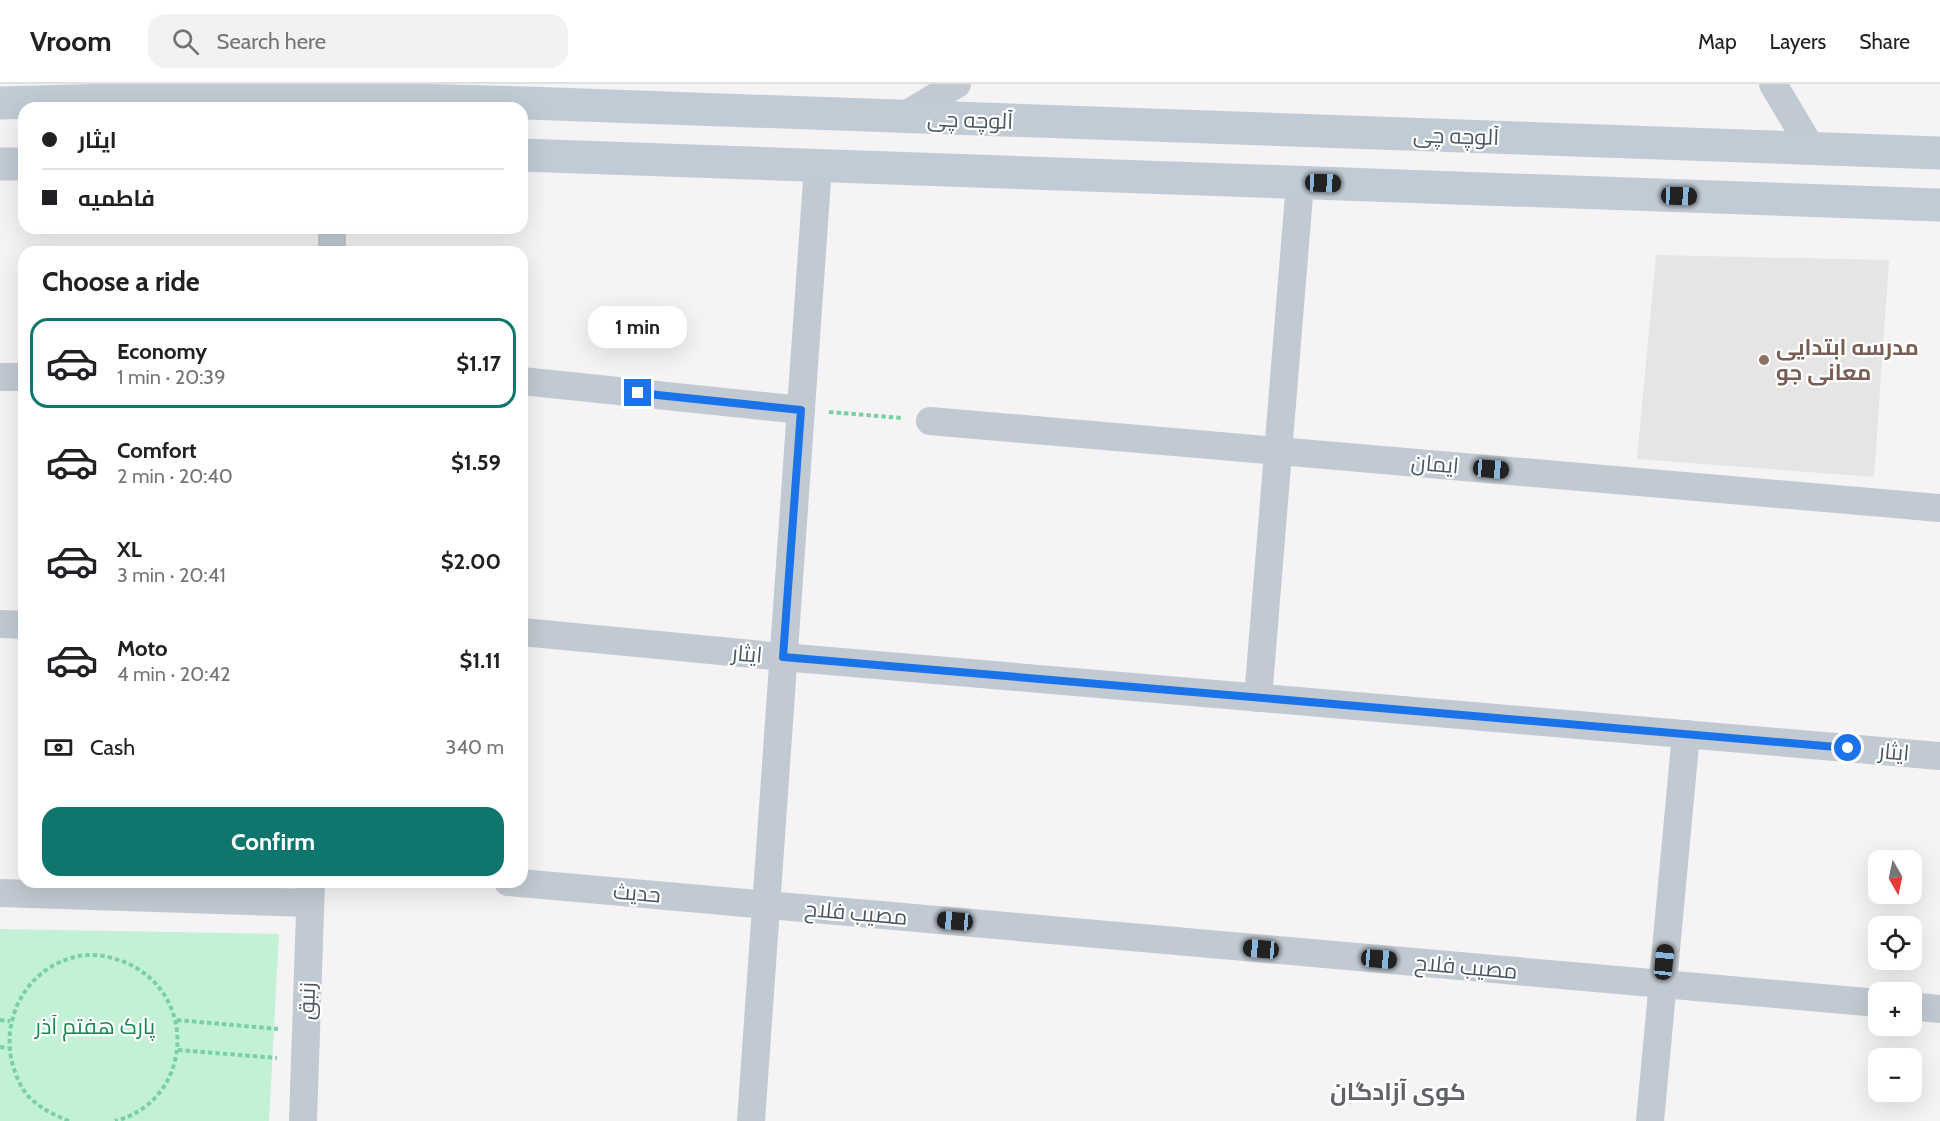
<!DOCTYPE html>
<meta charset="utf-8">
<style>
:root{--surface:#fff;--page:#f2f2f2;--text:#202124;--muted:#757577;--line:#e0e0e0;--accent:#0f766e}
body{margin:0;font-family:Cabin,Cairo,sans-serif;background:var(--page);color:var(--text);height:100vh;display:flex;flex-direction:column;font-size:22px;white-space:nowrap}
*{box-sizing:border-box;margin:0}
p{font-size:20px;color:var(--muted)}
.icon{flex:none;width:33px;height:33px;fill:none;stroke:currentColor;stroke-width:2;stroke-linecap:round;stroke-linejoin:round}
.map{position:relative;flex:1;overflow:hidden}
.details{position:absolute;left:18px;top:162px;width:510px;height:642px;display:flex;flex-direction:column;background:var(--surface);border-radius:18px;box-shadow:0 6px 24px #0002}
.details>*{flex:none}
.banner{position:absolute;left:18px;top:18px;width:510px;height:132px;border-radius:18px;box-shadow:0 6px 24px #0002;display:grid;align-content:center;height:132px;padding:0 24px;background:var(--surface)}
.needle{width:39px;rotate:171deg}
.fabs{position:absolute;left:1868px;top:766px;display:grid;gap:12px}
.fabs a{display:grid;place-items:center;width:54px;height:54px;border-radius:12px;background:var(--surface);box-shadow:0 6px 24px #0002;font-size:30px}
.end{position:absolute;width:27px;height:27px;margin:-14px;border:8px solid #1a73e8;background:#fff;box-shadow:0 0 0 3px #fff}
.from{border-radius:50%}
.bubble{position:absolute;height:42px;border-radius:18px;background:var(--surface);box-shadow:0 6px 24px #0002;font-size:20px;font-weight:800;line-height:42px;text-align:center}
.car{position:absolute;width:18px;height:36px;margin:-18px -9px;border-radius:8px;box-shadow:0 0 4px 2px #0007;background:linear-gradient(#222 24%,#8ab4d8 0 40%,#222 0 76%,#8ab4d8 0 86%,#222 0)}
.banner b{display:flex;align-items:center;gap:21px;height:57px;font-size:22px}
.banner b+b{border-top:2px solid var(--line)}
.banner i{width:15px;height:15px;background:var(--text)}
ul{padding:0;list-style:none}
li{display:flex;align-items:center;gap:18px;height:90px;margin:0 12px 9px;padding:0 12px;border:3px solid transparent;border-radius:18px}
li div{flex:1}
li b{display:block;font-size:22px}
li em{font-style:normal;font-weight:800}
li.selected{border-color:var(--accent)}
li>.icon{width:54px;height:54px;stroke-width:1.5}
h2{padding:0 24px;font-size:27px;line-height:72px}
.pay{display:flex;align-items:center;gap:15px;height:66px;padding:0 24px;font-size:22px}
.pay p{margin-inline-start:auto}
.button{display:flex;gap:12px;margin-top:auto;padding:12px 24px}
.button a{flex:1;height:69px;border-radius:18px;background:var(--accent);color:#fff;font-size:24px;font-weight:800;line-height:69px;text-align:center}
header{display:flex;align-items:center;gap:36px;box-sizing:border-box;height:84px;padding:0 30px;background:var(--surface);border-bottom:2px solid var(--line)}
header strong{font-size:28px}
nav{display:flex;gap:33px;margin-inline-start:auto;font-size:21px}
.search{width:420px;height:54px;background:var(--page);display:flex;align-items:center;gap:15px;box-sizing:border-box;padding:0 21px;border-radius:18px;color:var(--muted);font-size:22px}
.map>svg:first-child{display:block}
.education{fill:#e6e4e5}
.green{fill:#c3f1d5}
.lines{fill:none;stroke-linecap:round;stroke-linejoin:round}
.path{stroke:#7ad0a6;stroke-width:4;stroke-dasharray:4.5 3;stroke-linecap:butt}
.street{stroke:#c1cad2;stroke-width:28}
.secondary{stroke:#c1cbd6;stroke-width:33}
.route{stroke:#1a73e8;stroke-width:8}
.education-dot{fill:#8d6e63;stroke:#fff;stroke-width:2}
.labels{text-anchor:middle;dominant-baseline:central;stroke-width:4.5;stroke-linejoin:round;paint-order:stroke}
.street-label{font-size:22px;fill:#4a5661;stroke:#fff}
.education-label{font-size:22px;font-weight:bold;fill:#785e54;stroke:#fff;text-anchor:start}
.park-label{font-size:22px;fill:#17864f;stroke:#fff}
.neighbourhood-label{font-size:24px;font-weight:bold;fill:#5f6368;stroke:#fff}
</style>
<header>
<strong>Vroom</strong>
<div class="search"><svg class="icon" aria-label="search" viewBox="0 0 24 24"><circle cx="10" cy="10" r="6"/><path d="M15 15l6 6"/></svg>Search here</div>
<nav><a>Map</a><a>Layers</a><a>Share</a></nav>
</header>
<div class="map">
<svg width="1940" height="1037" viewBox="0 0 1940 1037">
<rect width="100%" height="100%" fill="#f5f3f3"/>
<polygon class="education" points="1656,171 1889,176 1874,393 1637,375"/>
<polygon class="green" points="0,845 279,850 269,1037 0,1037"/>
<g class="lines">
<g class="path">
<polyline points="829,328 902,334"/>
<polyline points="0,936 10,937"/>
<polyline points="177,936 278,945"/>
<polyline points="0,963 8,964"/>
<polyline points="178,966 277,974"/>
<path d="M69 1037C54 1031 42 1025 30 1014 21 1005 15 990 12 978 0 927 34 876 87 871 102 870 118 875 131 881 200 916 190 1018 115 1037"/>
</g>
<g class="street">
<polyline points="1773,0 1811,64"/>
<polyline points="902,33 957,0"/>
<polyline points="332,168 332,144"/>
<polyline points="0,293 24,293"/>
<polyline points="522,297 801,326"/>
<polyline points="930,337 1940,424"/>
<polyline points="0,540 24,541"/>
<polyline points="522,548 783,573 1940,672"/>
<polyline points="1258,614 1300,99"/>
<polyline points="508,798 1878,919"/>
<polyline points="0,809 310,819"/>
<polyline points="1911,922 1940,925"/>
<polyline points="303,1037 311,798"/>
<polyline points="751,1037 818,82"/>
<polyline points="1650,1037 1686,650"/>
</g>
<g class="secondary">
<polyline points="0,19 255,12 527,19 1940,69"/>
<polyline points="522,71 1940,121"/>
<polyline points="0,80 24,80"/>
</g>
</g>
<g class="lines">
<polyline class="route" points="638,309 801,326 783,573 1848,664"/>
</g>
<circle class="education-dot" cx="1764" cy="276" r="6"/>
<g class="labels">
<g class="street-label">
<text transform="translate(970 36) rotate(2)">آلوچه چی</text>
<text transform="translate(1456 52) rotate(2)">آلوچه چی</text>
<text transform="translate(1435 380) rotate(5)">ایمان</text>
<text transform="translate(747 570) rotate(5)">ایثار</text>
<text transform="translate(1894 668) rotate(5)">ایثار</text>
<text transform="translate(637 809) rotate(5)">حدیث</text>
<text transform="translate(856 829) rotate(5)">مصیب فلاح</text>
<text transform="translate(1466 883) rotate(5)">مصیب فلاح</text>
<text transform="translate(307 917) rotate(-88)">زنبق</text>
</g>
<g class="education-label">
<text x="1776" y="263">مدرسه ابتدایی<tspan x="1776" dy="25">معانی جو</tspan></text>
</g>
<g class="park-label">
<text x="95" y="942">پارک هفتم آذر</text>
</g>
<g class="neighbourhood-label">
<text x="1398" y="1007">کوی آزادگان</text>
</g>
</g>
</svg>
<div class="fabs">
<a><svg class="needle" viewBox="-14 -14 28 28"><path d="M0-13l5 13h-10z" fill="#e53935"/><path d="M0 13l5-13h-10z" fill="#757577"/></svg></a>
<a><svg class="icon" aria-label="locate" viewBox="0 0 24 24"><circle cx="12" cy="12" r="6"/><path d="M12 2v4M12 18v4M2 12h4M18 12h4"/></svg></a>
<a>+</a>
<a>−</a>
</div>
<i class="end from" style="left:1848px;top:664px"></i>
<i class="end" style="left:638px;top:309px"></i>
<div class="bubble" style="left:588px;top:222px;width:99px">1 min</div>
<i class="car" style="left:1323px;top:99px;rotate:92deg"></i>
<i class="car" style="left:1679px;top:112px;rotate:92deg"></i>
<i class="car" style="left:1491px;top:385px;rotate:95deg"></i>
<i class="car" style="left:955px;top:837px;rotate:275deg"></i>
<i class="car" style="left:1261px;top:865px;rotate:275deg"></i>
<i class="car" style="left:1379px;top:875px;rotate:95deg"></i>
<i class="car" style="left:1664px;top:878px;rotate:6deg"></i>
<div class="banner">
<b><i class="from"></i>ایثار</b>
<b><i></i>فاطمیه</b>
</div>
<section class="details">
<h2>Choose a ride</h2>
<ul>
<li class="selected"><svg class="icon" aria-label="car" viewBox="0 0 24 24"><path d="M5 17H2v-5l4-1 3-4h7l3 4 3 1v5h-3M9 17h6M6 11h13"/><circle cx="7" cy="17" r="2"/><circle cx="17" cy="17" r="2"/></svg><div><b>Economy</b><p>1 min · 20:39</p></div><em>$1.17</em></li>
<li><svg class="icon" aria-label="car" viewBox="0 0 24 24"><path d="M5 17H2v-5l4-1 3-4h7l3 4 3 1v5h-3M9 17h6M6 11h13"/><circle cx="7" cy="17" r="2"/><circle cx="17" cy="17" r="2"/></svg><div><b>Comfort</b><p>2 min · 20:40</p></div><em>$1.59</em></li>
<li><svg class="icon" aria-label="car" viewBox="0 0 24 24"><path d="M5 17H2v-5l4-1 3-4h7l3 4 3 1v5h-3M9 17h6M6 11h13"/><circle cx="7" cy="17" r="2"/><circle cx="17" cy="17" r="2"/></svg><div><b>XL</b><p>3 min · 20:41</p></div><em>$2.00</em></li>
<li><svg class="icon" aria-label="car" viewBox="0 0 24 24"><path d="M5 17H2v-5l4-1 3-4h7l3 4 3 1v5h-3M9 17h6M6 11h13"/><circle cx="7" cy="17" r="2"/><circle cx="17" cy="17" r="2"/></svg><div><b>Moto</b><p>4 min · 20:42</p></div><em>$1.11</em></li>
</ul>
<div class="pay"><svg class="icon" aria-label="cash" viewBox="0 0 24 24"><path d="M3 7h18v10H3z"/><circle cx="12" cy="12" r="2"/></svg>Cash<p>340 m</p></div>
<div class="button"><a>Confirm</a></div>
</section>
</div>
